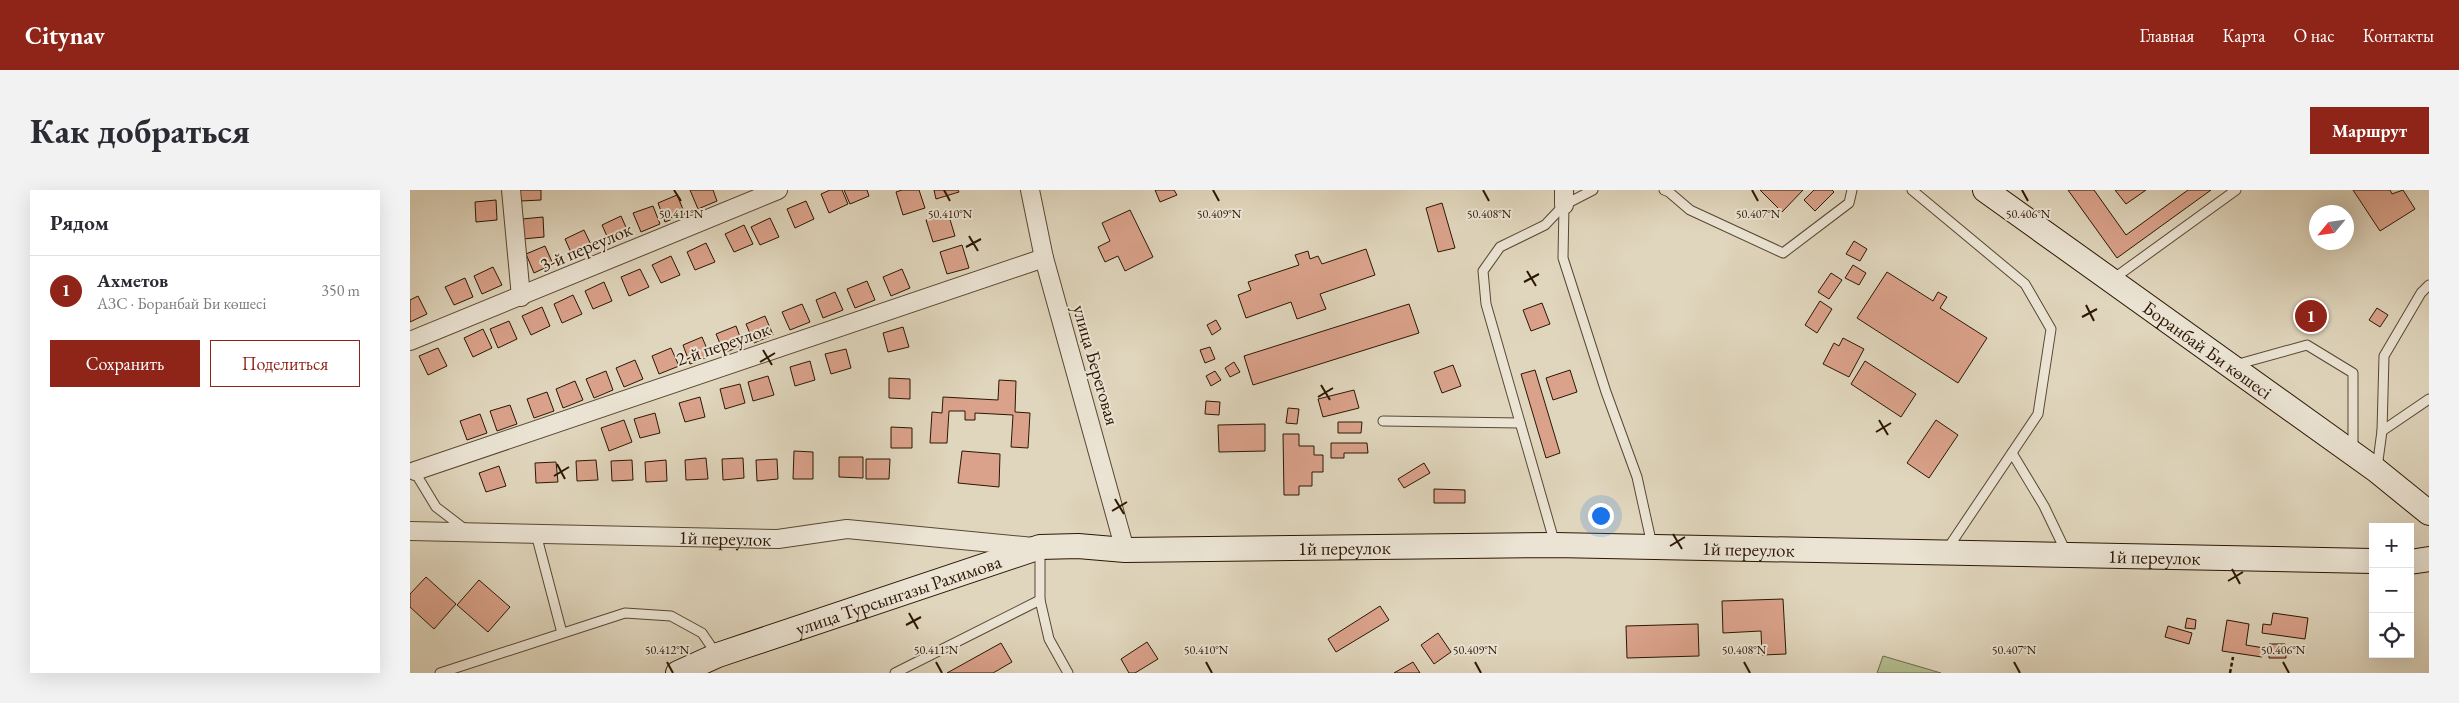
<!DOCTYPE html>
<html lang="ru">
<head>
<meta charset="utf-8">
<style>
	body { margin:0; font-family:"EB Garamond",serif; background:#f2f2f3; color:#2b2b33 }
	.controls { position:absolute; right:15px; bottom:15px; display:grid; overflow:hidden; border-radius:0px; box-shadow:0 5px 20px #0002 }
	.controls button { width:45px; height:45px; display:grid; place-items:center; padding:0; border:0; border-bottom:1px solid #e1e1e2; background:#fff; color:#2b2b33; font:25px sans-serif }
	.compass { position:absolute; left:1899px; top:15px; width:45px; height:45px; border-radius:50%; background:#fff; box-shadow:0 5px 20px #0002; rotate:241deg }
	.you { position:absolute; left:1190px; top:325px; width:18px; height:18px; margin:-12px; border:4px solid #fff; border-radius:50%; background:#1a73e8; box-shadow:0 0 0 8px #1a73e833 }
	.badge { display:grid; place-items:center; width:32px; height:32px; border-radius:50%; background:#8f2418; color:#fff; font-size:16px; font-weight:700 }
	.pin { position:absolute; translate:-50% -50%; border:2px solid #fff; box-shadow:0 1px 5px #0006 }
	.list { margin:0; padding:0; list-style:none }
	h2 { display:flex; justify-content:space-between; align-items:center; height:65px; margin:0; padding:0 20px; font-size:21px }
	h2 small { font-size:16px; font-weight:400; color:#7c7c81 }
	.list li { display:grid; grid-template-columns:32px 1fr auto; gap:15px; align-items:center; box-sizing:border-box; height:70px; padding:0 20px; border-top:1px solid #e1e1e2 }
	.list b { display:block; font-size:19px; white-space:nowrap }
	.list p { margin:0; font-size:16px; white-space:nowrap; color:#7c7c81 }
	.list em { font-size:16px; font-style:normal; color:#7c7c81 }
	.actions { display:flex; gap:10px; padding:15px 20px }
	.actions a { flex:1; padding:11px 0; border:1px solid #8f2418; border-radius:0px; text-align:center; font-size:18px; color:#8f2418 }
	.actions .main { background:#8f2418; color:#fff }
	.icon { flex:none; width:28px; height:28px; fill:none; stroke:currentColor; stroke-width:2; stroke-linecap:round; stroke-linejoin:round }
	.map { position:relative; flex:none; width:2019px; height:483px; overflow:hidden; border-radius:0px }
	header { display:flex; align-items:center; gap:30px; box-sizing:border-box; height:70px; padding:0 25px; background:#8f2418; color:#fff }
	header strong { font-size:24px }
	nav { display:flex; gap:28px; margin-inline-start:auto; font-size:18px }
	.intro { display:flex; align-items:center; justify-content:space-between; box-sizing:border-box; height:120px; padding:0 30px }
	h1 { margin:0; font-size:35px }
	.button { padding:12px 22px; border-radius:0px; background:#8f2418; color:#fff; font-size:18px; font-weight:700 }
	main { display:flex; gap:30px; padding:0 30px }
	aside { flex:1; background:#fff; border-radius:0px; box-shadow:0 5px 20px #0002 }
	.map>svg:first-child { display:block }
</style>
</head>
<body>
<header>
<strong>Citynav</strong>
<nav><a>Главная</a><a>Карта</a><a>О нас</a><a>Контакты</a></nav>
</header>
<div class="intro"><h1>Как добраться</h1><a class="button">Маршрут</a></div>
<main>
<aside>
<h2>Рядом<small></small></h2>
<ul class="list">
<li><span class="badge">1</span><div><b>Ахметов</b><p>АЗС · Боранбай Би көшесі</p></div><em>350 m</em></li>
</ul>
<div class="actions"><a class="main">Сохранить</a><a>Поделиться</a></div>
</aside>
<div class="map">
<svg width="2019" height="483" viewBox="0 0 2019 483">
	<rect width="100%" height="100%" fill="#e0d6bd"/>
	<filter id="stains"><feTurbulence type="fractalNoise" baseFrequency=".004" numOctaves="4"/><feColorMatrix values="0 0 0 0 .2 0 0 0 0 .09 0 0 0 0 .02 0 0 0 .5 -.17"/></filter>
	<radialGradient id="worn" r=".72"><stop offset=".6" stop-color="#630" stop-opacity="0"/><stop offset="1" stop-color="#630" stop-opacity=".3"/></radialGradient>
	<polygon fill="#b3bd90" stroke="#706a4a" points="1473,466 1531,483 1467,483"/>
	<g fill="#daa28b" stroke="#2c1703">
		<polygon points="110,0 131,0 131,10 111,11"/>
		<polygon points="280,0 303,0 307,11 288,19"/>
		<polygon points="420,0 432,0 438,14 419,23 411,4"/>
		<polygon points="434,0 457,0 459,6 440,14"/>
		<polygon points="492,0 509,0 515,18 493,25 486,2"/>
		<polygon points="524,0 548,0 549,2 526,9"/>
		<polygon points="745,0 764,0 767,5 750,12"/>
		<polygon points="1350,0 1393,0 1372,22"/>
		<polygon points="1404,0 1422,0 1424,2 1405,21 1394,10"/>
		<polygon points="1658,0 1684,0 1716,45 1778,0 1801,0 1707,68"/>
		<polygon points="1705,0 1736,0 1716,14"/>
		<polygon points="1943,0 1980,0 1982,4 1993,0 2005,19 1970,41"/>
		<polygon points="267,5 275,24 255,32 248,13"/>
		<polygon points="86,10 87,30 66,32 65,12"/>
		<polygon points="396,11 404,29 385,38 377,19"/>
		<polygon points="1032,13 1045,58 1028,62 1016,18"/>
		<polygon points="243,16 250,34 231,42 223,23"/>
		<polygon points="720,20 743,67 715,81 708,66 695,72 688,57 700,51 692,33"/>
		<polygon points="538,23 545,46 523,52 516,30"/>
		<polygon points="211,26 219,44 200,53 192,35"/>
		<polygon points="133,27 134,47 113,49 112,29"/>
		<polygon points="360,28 369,47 350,55 341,37"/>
		<polygon points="334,35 343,54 324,62 315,44"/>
		<polygon points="174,40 183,59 163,67 155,49"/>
		<polygon points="1444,51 1457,59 1450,71 1436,64"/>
		<polygon points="296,53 305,72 285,80 277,62"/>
		<polygon points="552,55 559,78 537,84 530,62"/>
		<polygon points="135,56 143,74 124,83 116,64"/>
		<polygon points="956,59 965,85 910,104 916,119 887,129 881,112 836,128 828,105 841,100 838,92 889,75 885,65 898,61 900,69 908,66 912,74"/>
		<polygon points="261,66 270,85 251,93 242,75"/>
		<polygon points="1443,75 1456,83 1449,95 1435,88"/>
		<polygon points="83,77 92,95 72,104 64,86"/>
		<polygon points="230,79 239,97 219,106 211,87"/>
		<polygon points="492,79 500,98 481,106 473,87"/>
		<polygon points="1477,82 1523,111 1528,102 1537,107 1530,118 1577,148 1548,193 1447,128"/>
		<polygon points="1421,83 1432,90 1419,109 1408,102"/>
		<polygon points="55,88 63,107 44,115 35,97"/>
		<polygon points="457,91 465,110 445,118 437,99"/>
		<polygon points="194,92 202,111 183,119 175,101"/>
		<polygon points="425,102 433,120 413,128 406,110"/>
		<polygon points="163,105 172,124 152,133 144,114"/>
		<polygon points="8,106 17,124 0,132 0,110"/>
		<polygon points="1410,111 1422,119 1407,143 1395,135"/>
		<polygon points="1132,113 1140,134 1121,141 1113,120"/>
		<polygon points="392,114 400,132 380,140 372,122"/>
		<polygon points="999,114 1009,143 843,195 834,166"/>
		<polygon points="132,117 140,136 121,145 112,126"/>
		<polygon points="1967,118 1978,125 1970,137 1959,130"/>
		<polygon points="355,126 363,145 344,153 336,134"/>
		<polygon points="806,130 811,139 802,145 797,135"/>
		<polygon points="99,131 107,149 88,158 80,139"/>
		<polygon points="326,136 333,155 314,163 306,144"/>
		<polygon points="493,137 499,157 478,162 473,143"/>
		<polygon points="73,139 82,158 63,167 54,148"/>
		<polygon points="292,147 300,166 280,174 273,155"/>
		<polygon points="1433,148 1454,159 1439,187 1413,174 1424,153 1429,156"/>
		<polygon points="800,157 805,169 795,173 790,160"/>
		<polygon points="28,158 37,176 18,185 9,166"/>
		<polygon points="261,158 269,176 249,184 242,166"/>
		<polygon points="436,159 441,178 421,184 415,164"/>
		<polygon points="225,170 233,189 214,197 206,178"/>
		<polygon points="400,171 405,190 385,196 380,177"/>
		<polygon points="1455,171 1506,204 1491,227 1441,194"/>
		<polygon points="824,172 830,182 820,187 815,178"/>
		<polygon points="1043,175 1051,196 1032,203 1024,182"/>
		<polygon points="1125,180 1150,263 1136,268 1111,184"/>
		<polygon points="1160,180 1167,202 1143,210 1136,188"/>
		<polygon points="196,181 203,200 184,208 176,189"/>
		<polygon points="805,181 811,190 801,196 796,186"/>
		<polygon points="358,186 364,205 343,211 338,192"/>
		<polygon points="479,188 500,189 500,209 479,208"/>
		<polygon points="589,190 606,191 605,222 620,223 618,258 601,257 603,225 565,223 565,230 555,230 555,221 539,221 537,253 520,253 522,222 532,223 533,207 588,210"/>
		<polygon points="165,191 173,210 153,218 146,199"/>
		<polygon points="330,194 335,213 315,219 310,199"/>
		<polygon points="944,200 949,218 913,227 908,209"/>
		<polygon points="137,202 144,221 124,228 117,209"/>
		<polygon points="290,207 295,227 275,232 269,213"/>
		<polygon points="796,211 810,212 809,225 795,224"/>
		<polygon points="100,215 107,234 87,241 80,221"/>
		<polygon points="878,218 889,219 887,234 876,233"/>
		<polygon points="245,223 250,243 230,248 224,229"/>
		<polygon points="70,224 77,243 57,250 50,231"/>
		<polygon points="214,230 222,252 199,261 191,238"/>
		<polygon points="1526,230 1548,245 1519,288 1497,273"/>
		<polygon points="928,232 952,232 951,243 928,243"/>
		<polygon points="855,234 855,261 809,262 808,235"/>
		<polygon points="481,237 502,238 502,258 481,258"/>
		<polygon points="873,244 889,244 889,256 904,256 904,265 913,265 913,282 902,282 902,296 889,296 889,305 874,305"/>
		<polygon points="921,253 957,253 958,263 934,263 934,268 921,268"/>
		<polygon points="384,261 403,262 403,289 383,289"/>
		<polygon points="552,261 590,264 589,297 548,293"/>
		<polygon points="429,267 453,267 453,288 429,287"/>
		<polygon points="296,268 298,289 276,290 275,270"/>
		<polygon points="333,268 334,288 313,290 312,269"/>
		<polygon points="367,269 368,289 347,291 346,270"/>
		<polygon points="456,269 480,269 479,289 456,289"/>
		<polygon points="186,270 188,290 167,291 166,271"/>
		<polygon points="222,270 223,290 202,291 201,271"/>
		<polygon points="256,270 257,291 236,292 235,272"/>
		<polygon points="146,272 148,292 126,293 125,273"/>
		<polygon points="1014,273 1020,283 994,298 988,289"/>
		<polygon points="89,276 96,296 76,302 69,283"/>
		<polygon points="1024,299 1055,300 1055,313 1024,313"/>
		<polygon points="16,387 46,414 24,439 0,417 0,404"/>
		<polygon points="69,390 100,417 78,442 47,415"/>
		<polygon points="1373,409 1376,464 1352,465 1351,441 1313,443 1312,411"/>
		<polygon points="970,416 979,430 926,462 918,449"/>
		<polygon points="1863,423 1898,428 1895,449 1852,443 1853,434 1861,435"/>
		<polygon points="1777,428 1786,430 1785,439 1775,438"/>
		<polygon points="1817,430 1839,434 1836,455 1854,458 1852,467 1812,461"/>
		<polygon points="1288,434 1289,466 1217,468 1216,436"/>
		<polygon points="1758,436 1782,443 1779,454 1755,447"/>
		<polygon points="1028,443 1041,462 1024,474 1011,455"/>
		<polygon points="737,452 748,469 725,483 719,483 711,469"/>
		<polygon points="591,453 602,472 583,483 537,483"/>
		<polygon points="1859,454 1875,454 1876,468 1859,468"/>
		<polygon points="1003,472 1010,483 984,483"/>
	</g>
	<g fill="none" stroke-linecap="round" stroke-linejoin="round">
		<g stroke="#594732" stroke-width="11">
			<g id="lane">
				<polyline points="1254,0 1259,2 1280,20 1373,63 1439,13 1442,0"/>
				<polyline points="1502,0 1615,94 1641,139 1628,224 1536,361"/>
				<polyline points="1154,15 1153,68 1196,202 1227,287 1242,355"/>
				<polyline points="1703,89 1826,0"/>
				<polyline points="1825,175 1897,155 1943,183 1943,259"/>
				<polyline points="973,231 1110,233"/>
				<polyline points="1972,241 2019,209"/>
				<polyline points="1602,263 1634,316 1657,364"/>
				<polyline points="1967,278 1972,241 1974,166 2011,103 2019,95"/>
				<polyline points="3,279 26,317 56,340"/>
				<polyline points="126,344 152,443"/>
				<polyline points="1145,354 1076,114 1073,81 1090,57 1135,35 1154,15 1183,0"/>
				<polyline points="630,359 630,410 639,449 658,483"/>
				<polyline points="30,483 215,423 261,426 292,443 307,465"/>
				<polyline points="485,483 630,410"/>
			</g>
		</g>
		<g stroke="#594732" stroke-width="20">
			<g id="street">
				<polyline points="101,0 111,107"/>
				<polyline points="620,0 634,68 715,360"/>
				<polyline points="1154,15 1154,0"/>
				<polyline points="0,151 368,0"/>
				<polyline points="5,281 634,68"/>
				<path id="s1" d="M0,341L368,349L437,339L624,357"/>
			</g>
		</g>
		<g stroke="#2c1703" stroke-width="26">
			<g id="secondary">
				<path id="s2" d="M1575,0L1966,280L2019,323"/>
				<polyline points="2000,372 2019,369"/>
				<path id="s3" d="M268,483L308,465L630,357L668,356L715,360L1145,355L1963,371"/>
			</g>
		</g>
		<polyline stroke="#2c1703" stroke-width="2.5" stroke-dasharray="4 2.5" stroke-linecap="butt" points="1820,483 1823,467"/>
		<use href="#lane" stroke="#ebe4d4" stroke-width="9"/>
		<use href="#street" stroke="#ebe4d4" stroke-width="18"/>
		<use href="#secondary" stroke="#ebe4d4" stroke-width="24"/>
	</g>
	<path fill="none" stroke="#2c1703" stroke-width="2" d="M264,0L271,11M534,0L540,11M803,0L809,11M1073,0L1079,11M1342,0L1348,11M1612,0L1618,11M559,46L568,61M556,57L571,49M1117,81L1126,96M1114,92L1129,84M1676,115L1684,131M1672,127L1687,119M353,160L362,175M350,172L365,163M911,195L920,210M908,207L923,198M1469,230L1478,245M1466,242L1481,233M147,274L155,289M144,286L159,277M705,309L714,324M702,321L717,312M1263,344L1272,359M1260,356L1275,347M1822,379L1830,394M1818,391L1833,382M499,423L508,439M496,435L511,427M257,472L263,483M526,472L532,483M796,472L802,483M1065,472L1071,483M1334,472L1340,483M1604,472L1610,483M1873,472L1879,483"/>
	<g text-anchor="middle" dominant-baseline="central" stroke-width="4" stroke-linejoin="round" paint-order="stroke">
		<g font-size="19" fill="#2c1703" stroke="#ebe4d4">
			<text transform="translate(176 57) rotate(-23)">3-й переулок</text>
			<text transform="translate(313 154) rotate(-19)">2-й переулок</text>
			<text stroke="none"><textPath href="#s2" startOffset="274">Боранбай Би көшесі</textPath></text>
			<text transform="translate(686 175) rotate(74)">улица Береговая</text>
			<text stroke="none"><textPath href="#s1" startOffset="315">1й переулок</textPath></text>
			<text stroke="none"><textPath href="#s3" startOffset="688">1й переулок</textPath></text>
			<text stroke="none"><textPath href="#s3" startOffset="1092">1й переулок</textPath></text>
			<text stroke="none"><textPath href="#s3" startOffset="1498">1й переулок</textPath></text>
			<text stroke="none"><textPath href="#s3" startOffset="234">улица Турсынгазы Рахимова</textPath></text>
		</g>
	</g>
	<g font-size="12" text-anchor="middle" fill="#2c1703" stroke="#ebe4d4" stroke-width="4" stroke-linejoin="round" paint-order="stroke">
		<text x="271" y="28">50.411°N</text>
		<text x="540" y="28">50.410°N</text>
		<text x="809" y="28">50.409°N</text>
		<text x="1079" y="28">50.408°N</text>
		<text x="1348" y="28">50.407°N</text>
		<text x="1618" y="28">50.406°N</text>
		<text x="257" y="464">50.412°N</text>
		<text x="526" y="464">50.411°N</text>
		<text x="796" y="464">50.410°N</text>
		<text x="1065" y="464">50.409°N</text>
		<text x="1334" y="464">50.408°N</text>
		<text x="1604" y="464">50.407°N</text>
		<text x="1873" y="464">50.406°N</text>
	</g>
	<rect width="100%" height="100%" filter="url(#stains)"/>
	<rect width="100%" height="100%" fill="url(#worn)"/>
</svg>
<div class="controls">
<button>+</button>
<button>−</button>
<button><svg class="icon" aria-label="locate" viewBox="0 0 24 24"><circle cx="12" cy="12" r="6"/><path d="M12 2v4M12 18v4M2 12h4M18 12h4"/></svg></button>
</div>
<svg class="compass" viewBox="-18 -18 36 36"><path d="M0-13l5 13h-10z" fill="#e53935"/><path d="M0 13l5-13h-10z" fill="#7c7c81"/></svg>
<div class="you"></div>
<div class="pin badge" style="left:1901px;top:126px">1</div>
</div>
</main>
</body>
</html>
